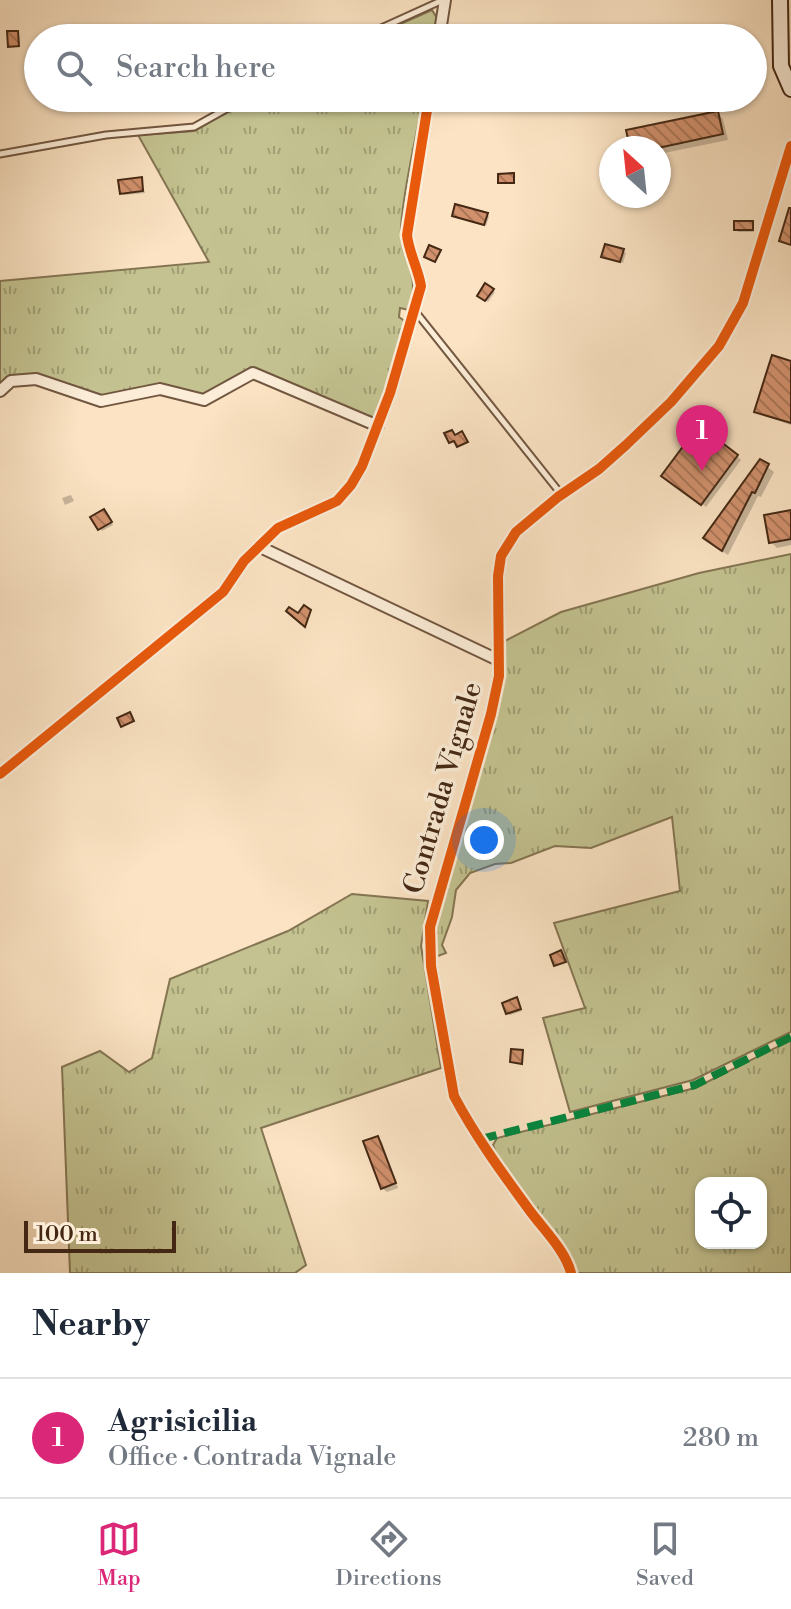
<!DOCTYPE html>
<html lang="en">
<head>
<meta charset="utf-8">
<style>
	body { margin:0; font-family:"Libre Bodoni",serif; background:#f6f6f7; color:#1f2937 }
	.controls { position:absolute; right:24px; bottom:24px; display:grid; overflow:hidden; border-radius:16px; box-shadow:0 2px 6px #0004 }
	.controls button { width:72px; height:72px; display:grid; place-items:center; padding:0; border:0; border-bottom:2px solid #e0e1e3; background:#fff; color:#1f2937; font:40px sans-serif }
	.compass { position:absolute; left:599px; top:136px; width:72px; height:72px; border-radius:50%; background:#fff; box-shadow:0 2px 6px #0004; rotate:333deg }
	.scale { position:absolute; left:24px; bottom:20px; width:152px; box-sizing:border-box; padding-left:8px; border:4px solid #442814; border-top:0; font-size:22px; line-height:28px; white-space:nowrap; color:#442814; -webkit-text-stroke:6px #fcedd8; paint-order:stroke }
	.you { position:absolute; left:484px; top:840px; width:28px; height:28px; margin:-20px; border:6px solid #fff; border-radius:50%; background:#1a73e8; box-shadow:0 0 0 12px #1a73e833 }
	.badge { display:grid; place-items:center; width:52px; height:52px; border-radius:50%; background:#db2777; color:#fff; font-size:26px; font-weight:700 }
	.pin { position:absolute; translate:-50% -66px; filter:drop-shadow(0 2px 4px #0008) }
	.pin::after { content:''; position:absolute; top:42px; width:28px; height:24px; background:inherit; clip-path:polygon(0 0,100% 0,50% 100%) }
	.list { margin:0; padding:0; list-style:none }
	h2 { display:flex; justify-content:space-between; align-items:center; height:104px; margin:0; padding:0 32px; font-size:34px }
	h2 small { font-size:26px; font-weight:400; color:#747a83 }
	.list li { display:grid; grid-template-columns:52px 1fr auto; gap:24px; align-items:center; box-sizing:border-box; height:120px; padding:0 32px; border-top:2px solid #e0e1e3 }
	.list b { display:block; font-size:30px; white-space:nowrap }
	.list p { margin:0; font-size:26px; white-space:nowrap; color:#747a83 }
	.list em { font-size:26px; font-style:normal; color:#747a83 }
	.icon { flex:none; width:44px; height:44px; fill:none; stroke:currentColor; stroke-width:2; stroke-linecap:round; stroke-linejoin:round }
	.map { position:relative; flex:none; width:791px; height:1273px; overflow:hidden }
	.search { position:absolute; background:#fff; box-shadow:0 2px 6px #0004; left:24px; right:24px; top:24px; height:88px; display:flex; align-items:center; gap:20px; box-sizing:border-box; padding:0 28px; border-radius:44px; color:#747a83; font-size:30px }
	.sheet { height:224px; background:#fff }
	nav { display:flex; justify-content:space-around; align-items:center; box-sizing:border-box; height:112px; border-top:2px solid #e0e1e3; background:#fff; font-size:22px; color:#747a83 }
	nav a { display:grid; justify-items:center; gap:4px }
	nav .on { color:#db2777 }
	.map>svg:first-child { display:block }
</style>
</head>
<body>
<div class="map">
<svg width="791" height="1273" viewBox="0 0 791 1273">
	<defs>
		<pattern id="grass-tufts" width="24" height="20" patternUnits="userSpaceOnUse" patternTransform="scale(2)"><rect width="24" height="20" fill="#c3c290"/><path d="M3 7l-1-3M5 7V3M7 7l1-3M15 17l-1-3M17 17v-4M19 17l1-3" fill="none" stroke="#a09e74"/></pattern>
		<pattern id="building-back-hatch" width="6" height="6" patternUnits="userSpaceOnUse" patternTransform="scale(2)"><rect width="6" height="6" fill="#d1916d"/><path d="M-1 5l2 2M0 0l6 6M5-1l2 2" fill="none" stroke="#ab7658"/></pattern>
	</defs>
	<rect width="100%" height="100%" fill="#fbe3c3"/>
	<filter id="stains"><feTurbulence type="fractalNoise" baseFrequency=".0025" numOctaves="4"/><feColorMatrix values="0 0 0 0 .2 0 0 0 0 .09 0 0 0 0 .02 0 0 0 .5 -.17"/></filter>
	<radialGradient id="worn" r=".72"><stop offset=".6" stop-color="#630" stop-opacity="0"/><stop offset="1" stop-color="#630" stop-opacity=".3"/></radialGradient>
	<g fill="url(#grass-tufts)" stroke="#847552" stroke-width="2" fill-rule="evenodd">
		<polygon points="432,10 437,18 433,38 369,38"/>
		<path d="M253,98H423C416,140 404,184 401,227C399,264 422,268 409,310L400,308L399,317L406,322L407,327L374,418L253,369L203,395L158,384L99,399L36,374L0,386V281L209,262L138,135L194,131Z"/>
		<polygon points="791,554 791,1032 693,1080 570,1112 543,1018 585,1008 554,923 680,891 672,817 591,848 555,846 511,863 495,864 470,873 456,890 452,917 442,945 446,953 435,957 435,932 439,905 498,711 504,676 501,643 561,612 699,573"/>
		<polygon points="352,894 428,901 421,946 441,1068 261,1128 306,1265 295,1273 70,1273 62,1067 100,1051 129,1072 152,1058 170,979 288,931"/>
		<path d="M791,1040V1273H576L571,1256L496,1154L493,1145L497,1138L695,1088ZM701,1183H761V1243H701Z"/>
	</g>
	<g fill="#0003">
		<polygon points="717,113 723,119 728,140 659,154 659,148 632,148"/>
		<polygon points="141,179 145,193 124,195 122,193"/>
		<polygon points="454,215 487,215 489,217 486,226"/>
		<polygon points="752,223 754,232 738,232 736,229"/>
		<polygon points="623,251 626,253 623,263 603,256"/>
		<polygon points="492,290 495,292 488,302 482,298"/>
		<polygon points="791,363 791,425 761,415 757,411"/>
		<polygon points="737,456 741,460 706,507 668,479"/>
		<polygon points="761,462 774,472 761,497 758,496 728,555 711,544"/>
		<polygon points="71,495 74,501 65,505 62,498"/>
		<polygon points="791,512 791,545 777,548 771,542"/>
		<polygon points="106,513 113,525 102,531 93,517"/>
		<polygon points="517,1000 522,1011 510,1015 507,1013"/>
		<polygon points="378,1138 382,1142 398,1188 387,1192 382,1188"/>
	</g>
	<g fill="url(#building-back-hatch)" stroke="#442814" stroke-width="2">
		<polygon points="7,31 18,31 19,46 8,47"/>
		<polygon points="718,111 723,134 658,148 630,148 626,130"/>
		<polygon points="514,173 514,183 498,183 498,174"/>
		<polygon points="142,177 143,191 120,194 118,180"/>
		<polygon points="455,204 488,213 484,225 452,216"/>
		<polygon points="789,208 791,208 791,245 779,241"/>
		<rect x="734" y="221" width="19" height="9"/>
		<polygon points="605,244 624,249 620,262 601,257"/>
		<polygon points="429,245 441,250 435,262 424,257"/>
		<polygon points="485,283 494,289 485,301 477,296"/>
		<polygon points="772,355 791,361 791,423 754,412"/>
		<polygon points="699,425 738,455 701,505 661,476"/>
		<polygon points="452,430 455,435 462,431 468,442 457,447 454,441 449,443 444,433"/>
		<polygon points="760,459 769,464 755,493 752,492 722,551 703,538"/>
		<polygon points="104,509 112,522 98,530 90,517"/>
		<polygon points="791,510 791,539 769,543 764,515"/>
		<polygon points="304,605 311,610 305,627 286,611 289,607 298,613"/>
		<polygon points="130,712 134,721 121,727 117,718"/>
		<polygon points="561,950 566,962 554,966 550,955"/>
		<polygon points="517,997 521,1009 506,1014 502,1003"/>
		<polygon points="511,1049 523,1050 522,1064 510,1062"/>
		<polygon points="378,1136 396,1183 381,1189 363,1141"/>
	</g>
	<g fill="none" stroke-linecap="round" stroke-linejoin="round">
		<g stroke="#725740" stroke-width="9">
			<g id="service">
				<polyline points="359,38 443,0"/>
				<polyline points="0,154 106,135 194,127 246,98"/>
				<polyline points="415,311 561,494"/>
			</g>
		</g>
		<g stroke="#725740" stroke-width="14">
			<g id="minor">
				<polyline points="439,38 445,0"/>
				<polyline points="0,391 11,381 36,379 101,401 160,389 204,400 253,373 378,426"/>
				<polyline points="260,547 498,660"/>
				<path d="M0,774L223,592L244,561L278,528L337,501L351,485L362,466L390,393L421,286C418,268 409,253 407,235L429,98"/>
				<path d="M571,1273C565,1250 544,1230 530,1211C503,1174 475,1136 454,1096L431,966L430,927L491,714L499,676L498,576L501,556L516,532L558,497L599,469L626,445L671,402L719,346L743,303L791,146"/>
			</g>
		</g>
		<g stroke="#442814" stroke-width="18">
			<polyline id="secondary" points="780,0 781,66 791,89"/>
		</g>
		<use href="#service" stroke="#fcedd8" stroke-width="5"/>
		<use href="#minor" stroke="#fcedd8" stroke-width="10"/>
		<use href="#secondary" stroke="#fcedd8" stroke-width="14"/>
		<polyline stroke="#00873e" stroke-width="8" stroke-dasharray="16 8" stroke-linecap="butt" points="481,1139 695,1085 791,1037"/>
		<g stroke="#fcedd8" stroke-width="15">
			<g id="cycleway">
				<path d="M0,774L223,592L244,561L278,528L337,501L351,485L362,466L390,393L421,286C418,268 409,253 407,235L429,98"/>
				<path d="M571,1273C565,1250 544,1230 530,1211C503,1174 475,1136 454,1096L431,966L430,927L491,714L499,676L498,576L501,556L516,532L558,497L599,469L626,445L671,402L719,346L743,303L791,146"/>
			</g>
		</g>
		<use href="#cycleway" stroke="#e8590c" stroke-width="10"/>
	</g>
	<g text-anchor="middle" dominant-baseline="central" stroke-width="7" stroke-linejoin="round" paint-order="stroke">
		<g font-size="28" fill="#442814" stroke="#fcedd8">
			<text transform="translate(443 788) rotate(-74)">Contrada Vignale</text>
		</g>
	</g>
	<rect width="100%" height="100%" filter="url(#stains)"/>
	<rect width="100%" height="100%" fill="url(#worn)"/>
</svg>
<div class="controls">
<button><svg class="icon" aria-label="locate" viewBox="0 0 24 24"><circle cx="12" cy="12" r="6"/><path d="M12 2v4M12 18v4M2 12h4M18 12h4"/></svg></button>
</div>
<svg class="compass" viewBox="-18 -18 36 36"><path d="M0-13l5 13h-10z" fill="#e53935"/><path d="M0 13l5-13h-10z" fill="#747a83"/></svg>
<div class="scale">100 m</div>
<div class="you"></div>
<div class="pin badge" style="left:702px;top:471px">1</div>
<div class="search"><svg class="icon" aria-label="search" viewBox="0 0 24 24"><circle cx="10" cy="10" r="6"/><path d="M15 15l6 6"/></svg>Search here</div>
</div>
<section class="sheet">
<h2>Nearby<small></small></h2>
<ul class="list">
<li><span class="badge">1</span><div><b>Agrisicilia</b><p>Office · Contrada Vignale</p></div><em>280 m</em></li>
</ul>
</section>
<nav>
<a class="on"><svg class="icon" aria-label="map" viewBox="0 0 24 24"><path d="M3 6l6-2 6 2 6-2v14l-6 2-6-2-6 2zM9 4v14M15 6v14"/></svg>Map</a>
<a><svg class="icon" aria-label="directions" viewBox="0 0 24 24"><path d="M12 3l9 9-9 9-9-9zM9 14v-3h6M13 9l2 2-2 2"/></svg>Directions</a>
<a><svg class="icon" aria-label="saved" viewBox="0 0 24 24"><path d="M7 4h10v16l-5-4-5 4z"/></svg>Saved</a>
</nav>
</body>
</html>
